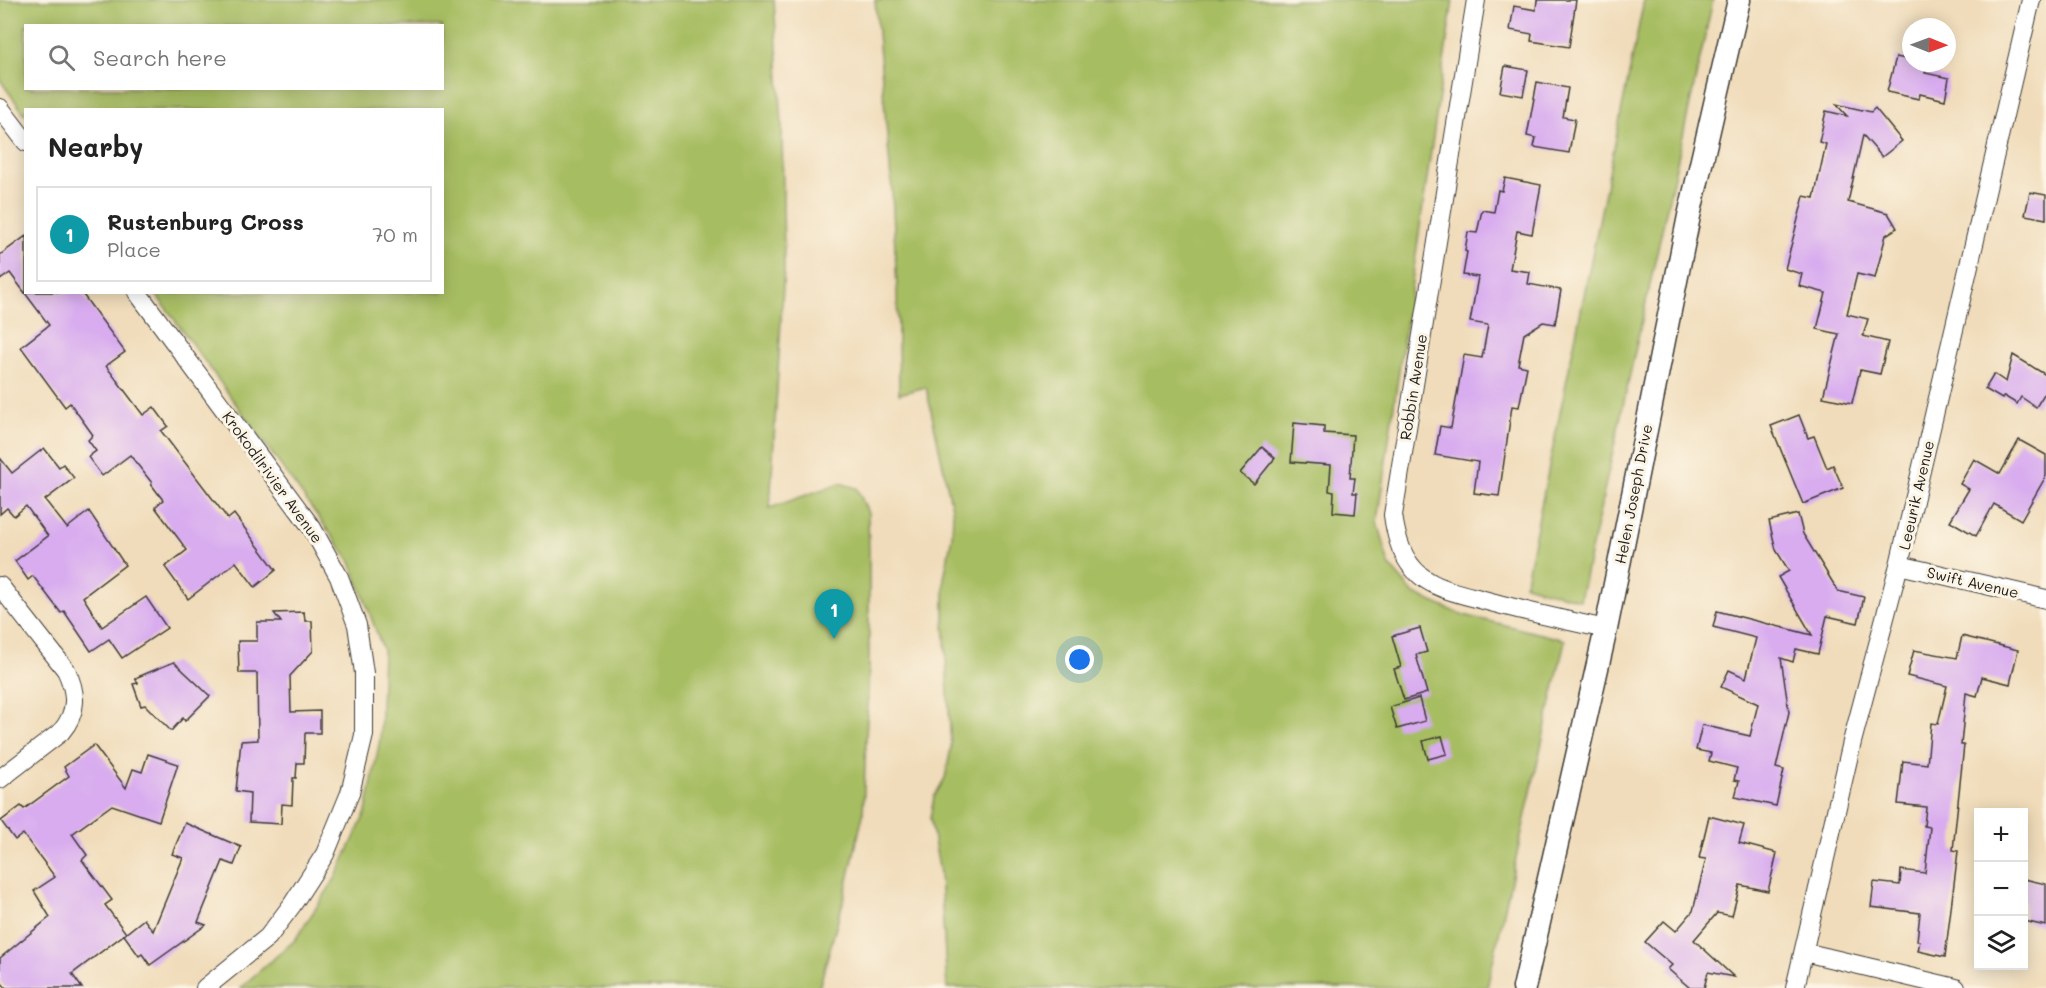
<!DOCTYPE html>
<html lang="en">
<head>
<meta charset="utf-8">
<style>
	body { margin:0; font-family:Mali,sans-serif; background:#f2f2f2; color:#222 }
	.controls { position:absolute; right:18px; bottom:18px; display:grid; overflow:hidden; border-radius:0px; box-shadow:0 3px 15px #0003 }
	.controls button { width:54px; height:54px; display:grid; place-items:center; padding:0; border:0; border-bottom:2px solid #e0e0e0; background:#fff; color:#222; font:30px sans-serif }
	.compass { position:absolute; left:1902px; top:18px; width:54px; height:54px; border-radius:50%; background:#fff; box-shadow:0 3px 15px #0003; rotate:91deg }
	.you { position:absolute; left:1080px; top:660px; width:21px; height:21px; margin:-15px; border:4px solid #fff; border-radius:50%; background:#1a73e8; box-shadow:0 0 0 9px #1a73e833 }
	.badge { display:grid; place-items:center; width:39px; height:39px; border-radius:50%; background:#2563eb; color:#fff; font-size:20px; font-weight:700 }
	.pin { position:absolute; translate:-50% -50px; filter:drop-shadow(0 2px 3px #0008) }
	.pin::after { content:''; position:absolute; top:32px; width:21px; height:18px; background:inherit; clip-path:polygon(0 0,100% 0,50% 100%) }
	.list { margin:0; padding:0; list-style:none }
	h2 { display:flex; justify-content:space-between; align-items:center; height:78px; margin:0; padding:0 24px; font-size:26px }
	h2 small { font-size:20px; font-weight:400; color:#767676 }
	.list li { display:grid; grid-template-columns:39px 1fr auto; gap:18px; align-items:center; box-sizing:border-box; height:96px; margin:0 12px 12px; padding:0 12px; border:2px solid #e0e0e0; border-radius:0px }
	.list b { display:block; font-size:22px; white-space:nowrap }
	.list p { margin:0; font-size:20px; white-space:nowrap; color:#767676 }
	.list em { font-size:20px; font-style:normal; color:#767676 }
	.icon { flex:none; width:33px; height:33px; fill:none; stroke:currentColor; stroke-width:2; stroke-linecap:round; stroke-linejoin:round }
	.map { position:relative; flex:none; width:2046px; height:988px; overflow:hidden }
	.search { position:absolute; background:#fff; box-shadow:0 3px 15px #0003; left:24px; top:24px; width:420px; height:66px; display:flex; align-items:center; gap:15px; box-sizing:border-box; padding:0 21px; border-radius:0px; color:#767676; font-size:22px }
	.panel { position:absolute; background:#fff; box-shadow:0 3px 15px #0003; left:24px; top:108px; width:420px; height:186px; border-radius:0px }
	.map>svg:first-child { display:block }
</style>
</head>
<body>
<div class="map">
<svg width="2046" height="988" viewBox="0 0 2046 988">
	<rect width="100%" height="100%" fill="#fcf5e5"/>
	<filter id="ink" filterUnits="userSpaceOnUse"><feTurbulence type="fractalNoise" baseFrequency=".0167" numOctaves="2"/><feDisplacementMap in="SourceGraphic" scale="12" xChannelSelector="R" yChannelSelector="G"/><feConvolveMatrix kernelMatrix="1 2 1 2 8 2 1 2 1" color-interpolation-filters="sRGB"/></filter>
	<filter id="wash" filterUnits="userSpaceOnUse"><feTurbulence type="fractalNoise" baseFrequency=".008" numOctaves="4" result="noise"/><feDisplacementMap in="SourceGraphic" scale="24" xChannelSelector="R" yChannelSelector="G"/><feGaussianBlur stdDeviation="1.35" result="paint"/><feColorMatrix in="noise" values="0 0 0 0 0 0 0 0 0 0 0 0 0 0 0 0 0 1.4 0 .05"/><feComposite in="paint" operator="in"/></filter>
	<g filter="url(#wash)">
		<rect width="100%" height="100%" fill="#f0dcba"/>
		<g fill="#a7bd62" stroke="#626c3f" stroke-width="1.5" fill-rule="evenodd">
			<path d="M0,0H774L782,124L784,269L770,508L840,483L857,488L868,513L869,555V667L863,815L843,902L819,988H240L295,940L335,879L366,812L380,739L383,650L351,562L155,293L442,292V110H26L25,115L0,80ZM26,26H442V88H26Z"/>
			<polygon points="875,0 1453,0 1377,522 1389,565 1414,594 1460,614 1565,640 1487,988 947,988 940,873 930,818 934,797 945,778 951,748 944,621 944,578 952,536 953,513 926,387 899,394 897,288 892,191"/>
			<polygon points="1644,0 1713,0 1580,600 1525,585"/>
		</g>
		<g id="blocks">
			<g fill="#d8acef">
				<polygon points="1537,0 1576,0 1569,47 1531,41 1532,34 1510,30 1514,6 1536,10"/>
				<polygon points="1896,57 1911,60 1911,63 1927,64 1925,73 1949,78 1945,100 1920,94 1919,99 1887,92"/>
				<polygon points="1505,66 1528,70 1523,96 1500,92"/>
				<polygon points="1537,82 1568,88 1563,117 1575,119 1569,153 1534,147 1536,138 1527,136"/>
				<polygon points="1836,104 1871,112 1875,108 1902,141 1882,157 1863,135 1848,202 1888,213 1897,228 1886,235 1875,278 1857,274 1847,314 1868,319 1863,336 1888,342 1880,374 1860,370 1852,403 1823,397 1839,334 1817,329 1826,293 1799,286 1802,274 1785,269 1804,196 1814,198 1826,144 1819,142 1826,111 1847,116"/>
				<polygon points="1505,178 1541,185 1532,234 1517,231 1510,269 1530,272 1528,284 1561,290 1555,324 1543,322 1524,334 1518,365 1527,367 1519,407 1512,406 1499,496 1474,493 1478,462 1435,455 1440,426 1451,428 1464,355 1482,358 1488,325 1470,322 1478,277 1463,275 1467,252 1465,251 1468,232 1477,233 1482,210 1494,212 1498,190 1502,191"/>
				<polygon points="2030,192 2046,195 2046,219 2025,215"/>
				<polygon points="26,236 26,292 81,292 125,352 106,366 143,415 154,407 168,426 161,431 228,519 234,514 276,570 255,587 236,562 188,599 165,567 187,550 155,507 163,500 151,484 152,483 130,455 102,476 88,457 96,451 88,440 93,435 70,403 65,407 21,347 49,325 10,273 0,280 0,255"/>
				<polygon points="2013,355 2046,375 2046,391 2036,407 2021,397 2017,404 2004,396 2002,399 1985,389 1994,374 2006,382"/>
				<polygon points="1799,415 1808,438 1814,436 1827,468 1833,465 1843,488 1803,504 1771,426"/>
				<polygon points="1294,423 1324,426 1324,433 1353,435 1350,478 1355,478 1353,493 1357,493 1355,514 1333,512 1334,492 1329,491 1331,465 1291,462"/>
				<polygon points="2019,440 2046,455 2046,476 2021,520 1994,504 1976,536 1950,521 1969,489 1960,484 1974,459 2000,474"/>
				<polygon points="1262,447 1275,458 1254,484 1240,473"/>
				<polygon points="44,448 59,467 63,464 74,478 45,500 67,528 89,511 125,565 83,597 102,627 146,597 167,628 122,658 109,639 91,651 64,611 61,613 33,576 28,580 15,561 48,536 26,506 14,516 7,508 0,514 0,458 12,473"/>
				<polygon points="1798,514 1803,534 1838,591 1864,597 1858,623 1827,616 1818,654 1796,649 1793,662 1781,658 1789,712 1776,768 1784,770 1776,806 1735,797 1739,781 1734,780 1737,768 1709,761 1711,753 1696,750 1702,725 1750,736 1758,704 1721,687 1729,670 1746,678 1756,638 1713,627 1717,611 1812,635 1778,577 1789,571 1776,550 1769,521"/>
				<polygon points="304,612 305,621 312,621 313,651 290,676 291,712 320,711 320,733 305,733 304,763 297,763 296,778 293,778 292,805 282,804 281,824 249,822 250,793 236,791 241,741 258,740 257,673 239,673 238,641 257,641 257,622 281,622 274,613"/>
				<polygon points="1420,628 1427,652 1416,655 1427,693 1404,700 1394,669 1401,667 1392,636"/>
				<polygon points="1962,636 2018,650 2010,684 1982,677 1977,696 1966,693 1961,745 1964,745 1953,850 1958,851 1945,957 1918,951 1920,941 1917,941 1920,913 1871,907 1874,882 1900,885 1901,870 1925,873 1930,827 1924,826 1926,807 1898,804 1903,761 1927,764 1931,723 1938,724 1947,686 1907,676 1914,650 1957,658"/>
				<polygon points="174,662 210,696 185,721 183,718 171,731 145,705 141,706 133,684 138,683 135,678"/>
				<polygon points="1419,698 1425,721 1397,729 1390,707"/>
				<polygon points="1442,736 1447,754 1428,759 1423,741"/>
				<polygon points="94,745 126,788 133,769 142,772 148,754 178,764 159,821 112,805 72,834 87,855 82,860 112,900 105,905 126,933 72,974 82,988 6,988 0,981 0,958 50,917 34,891 55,877 23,834 15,840 1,821 21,806 24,809 69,776 64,767"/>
				<polygon points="1709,816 1744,825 1739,843 1777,853 1768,891 1740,885 1732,916 1717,913 1694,940 1734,977 1708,972 1704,988 1690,988 1668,969 1672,965 1645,942 1664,921 1676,931 1693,911 1706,859 1699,858"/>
				<polygon points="185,823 241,847 234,865 223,861 198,922 206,925 150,965 142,954 139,956 124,935 144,919 153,931 183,858 172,854"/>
				<polygon points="2024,879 2046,884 2046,926 2024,921"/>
			</g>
		</g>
	</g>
	<g filter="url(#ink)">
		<use href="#blocks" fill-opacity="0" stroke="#3c3934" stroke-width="1.5"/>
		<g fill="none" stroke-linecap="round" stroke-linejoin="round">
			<g stroke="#3c3934" stroke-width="20">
				<g id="minor">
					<path d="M1476,0L1393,515C1396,537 1402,561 1421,576C1437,589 1461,594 1480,599C1522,611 1564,620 1606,629"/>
					<polyline points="0,108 26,142"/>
					<polyline points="137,292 312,528 339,577 357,625 364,673 364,735 350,793 325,854 292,905 268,937 205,988"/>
					<polyline points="1899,565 2046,599"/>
					<path d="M0,586L66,670C77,693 78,712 61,732L0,779"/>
					<polyline points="1804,952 1956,988"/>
					<polyline points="1795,988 1852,742 1899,565 2031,0"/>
				</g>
			</g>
			<g stroke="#3c3934" stroke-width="25">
				<polyline id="tertiary" points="1524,988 1606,629 1689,216 1739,0"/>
			</g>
			<use href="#minor" stroke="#fff" stroke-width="18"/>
			<use href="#tertiary" stroke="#fff" stroke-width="22"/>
		</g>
	</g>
	<g text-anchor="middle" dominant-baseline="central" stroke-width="6" stroke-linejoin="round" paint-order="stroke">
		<g font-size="15" fill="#1c1c1c" stroke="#fcf5e5">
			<text transform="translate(1413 387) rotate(-81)">Robbin Avenue</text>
			<text transform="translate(273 477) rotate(54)">Krokodilrivier Avenue</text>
			<text transform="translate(1633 494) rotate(-79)">Helen Joseph Drive</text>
			<text transform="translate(1916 495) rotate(-77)">Leeurik Avenue</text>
			<text transform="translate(1973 582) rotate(13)">Swift Avenue</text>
		</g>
	</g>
</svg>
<div class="controls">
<button>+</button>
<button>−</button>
<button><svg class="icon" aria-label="layers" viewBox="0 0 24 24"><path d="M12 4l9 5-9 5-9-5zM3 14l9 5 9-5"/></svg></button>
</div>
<svg class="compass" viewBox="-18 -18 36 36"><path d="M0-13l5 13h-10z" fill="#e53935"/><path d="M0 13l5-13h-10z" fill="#767676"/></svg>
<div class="you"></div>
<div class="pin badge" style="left:834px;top:639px;background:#0f9aa8">1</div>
<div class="search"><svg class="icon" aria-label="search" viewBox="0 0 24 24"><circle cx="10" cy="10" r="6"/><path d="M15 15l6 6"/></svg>Search here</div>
<section class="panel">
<h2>Nearby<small></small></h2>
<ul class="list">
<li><span class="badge" style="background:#0f9aa8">1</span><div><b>Rustenburg Cross</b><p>Place</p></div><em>70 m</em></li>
</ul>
</section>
</div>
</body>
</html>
